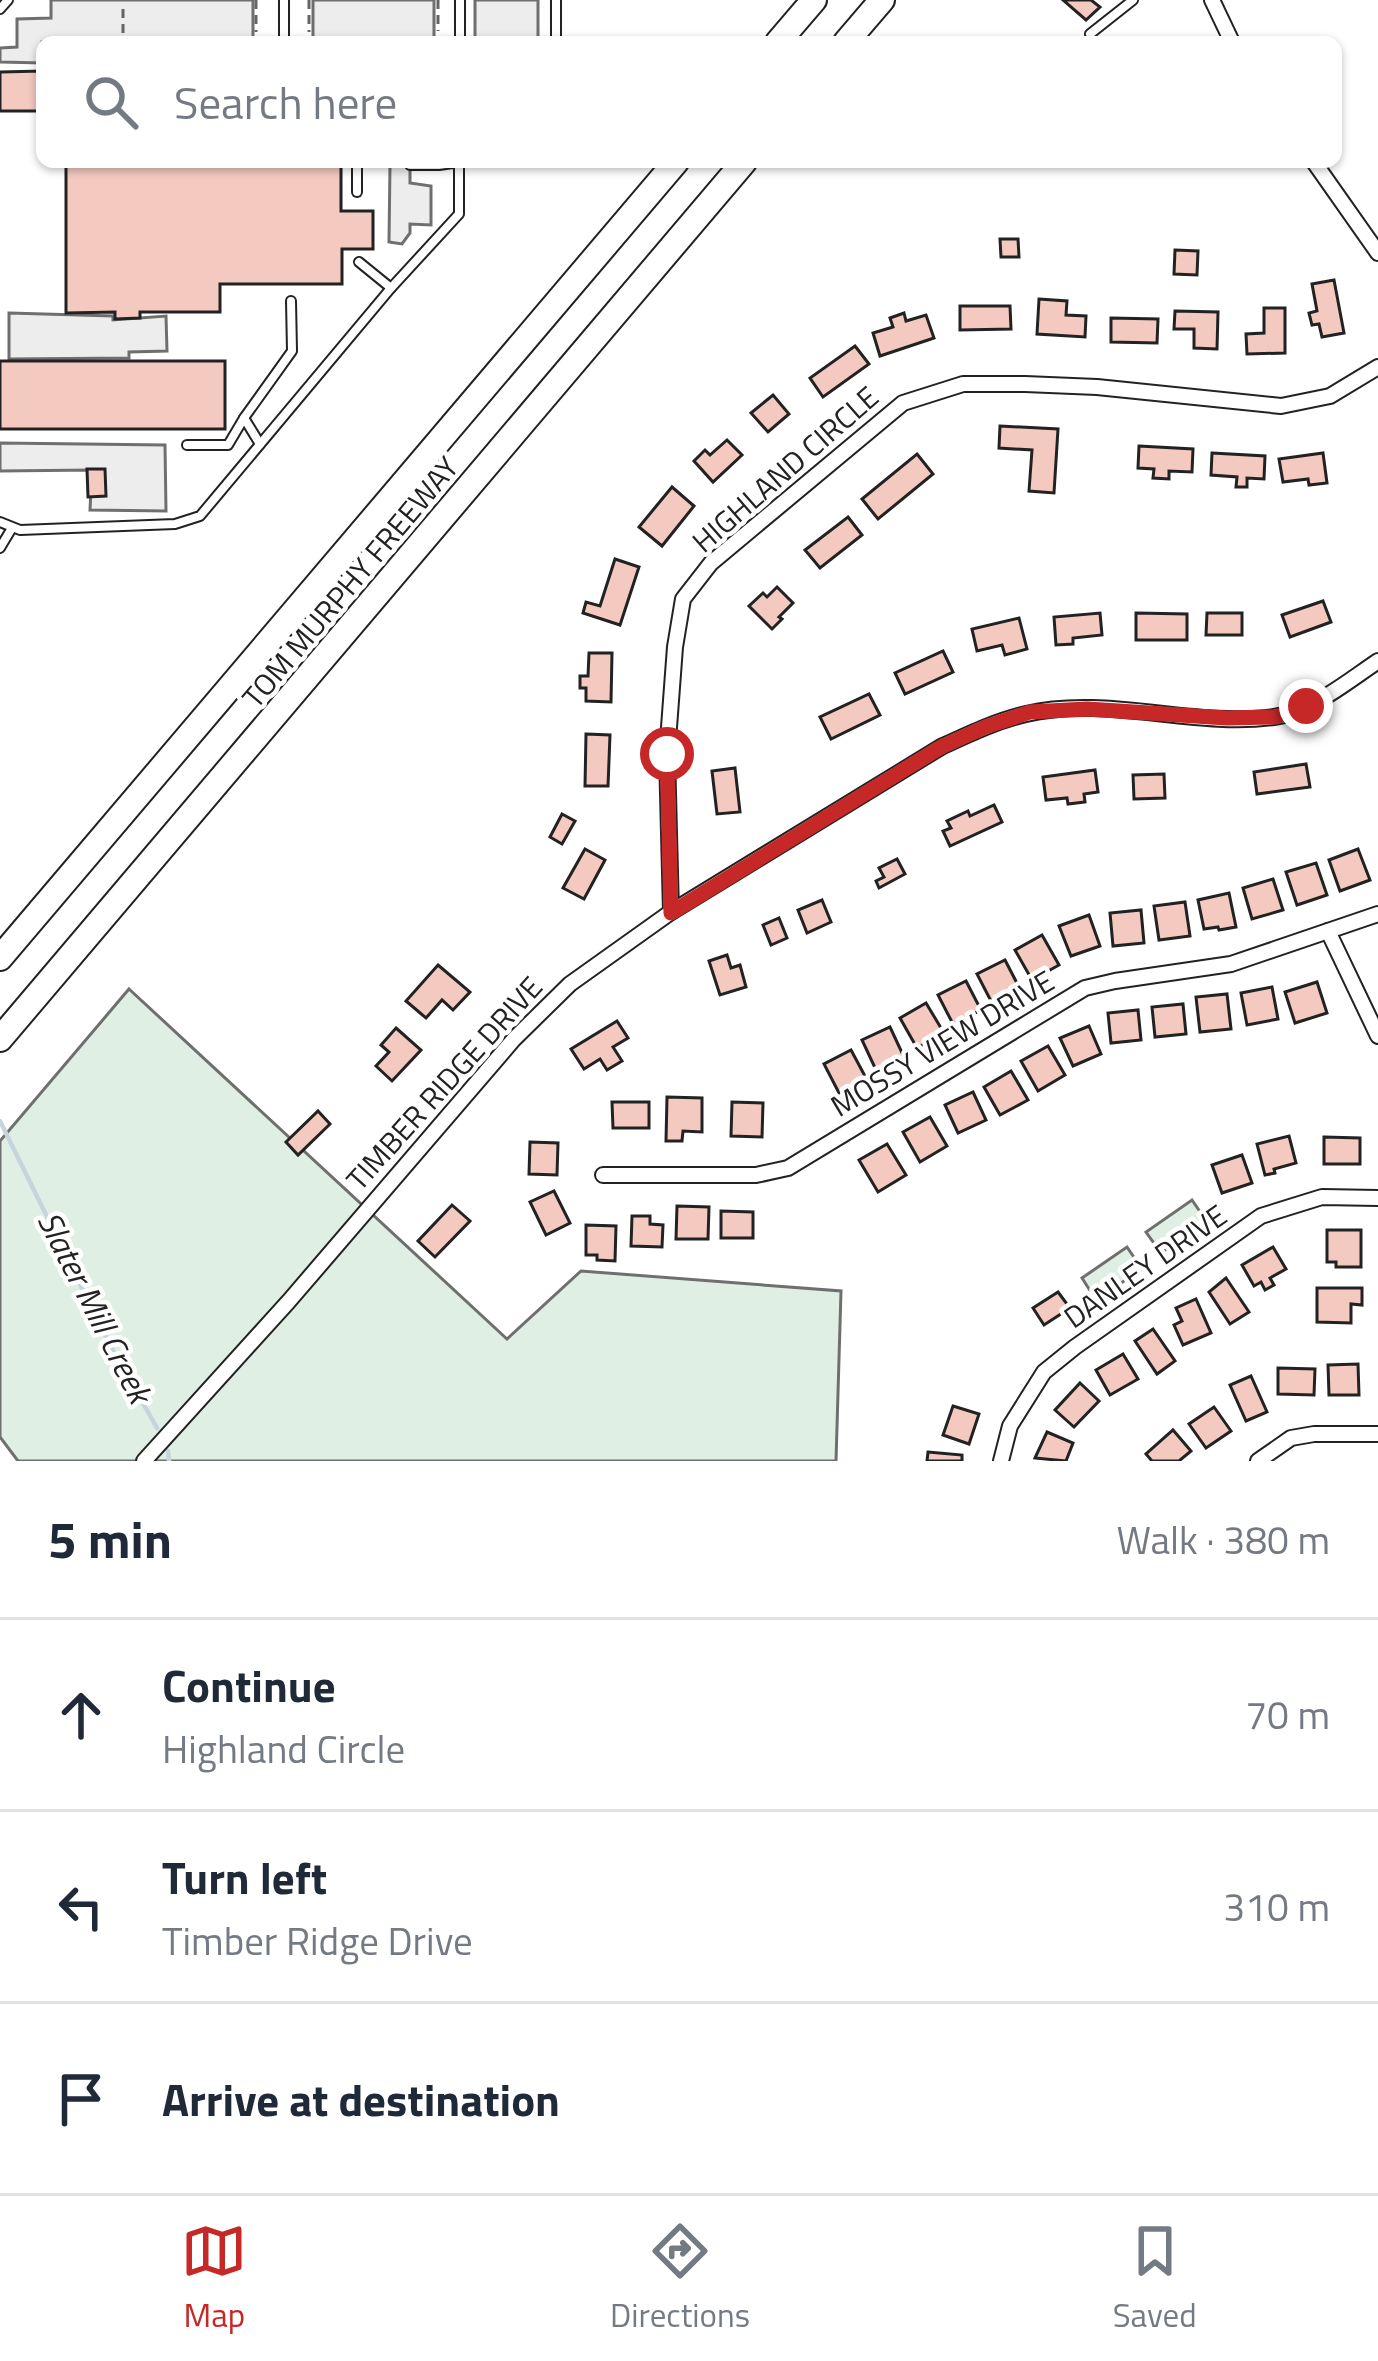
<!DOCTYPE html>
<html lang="en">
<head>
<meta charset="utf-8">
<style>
	body { margin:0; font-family:"Titillium Web",sans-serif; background:#f6f6f7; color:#1f2937 }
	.stop { position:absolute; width:36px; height:36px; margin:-27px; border:9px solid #c62828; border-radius:50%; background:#fff }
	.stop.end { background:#c62828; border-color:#fff; box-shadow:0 3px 12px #0008 }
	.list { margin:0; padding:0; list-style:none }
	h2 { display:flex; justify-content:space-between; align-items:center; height:156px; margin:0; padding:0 48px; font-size:51px }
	h2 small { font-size:39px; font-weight:400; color:#747a83 }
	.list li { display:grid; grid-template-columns:78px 1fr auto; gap:36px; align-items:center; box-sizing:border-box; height:192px; padding:0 48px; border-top:3px solid #e0e1e3 }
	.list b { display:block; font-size:45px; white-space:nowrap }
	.list p { margin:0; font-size:39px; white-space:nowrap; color:#747a83 }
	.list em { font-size:39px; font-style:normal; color:#747a83 }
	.icon { flex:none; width:66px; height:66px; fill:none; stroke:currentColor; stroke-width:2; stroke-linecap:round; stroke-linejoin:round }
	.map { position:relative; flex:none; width:1378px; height:1461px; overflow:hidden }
	.search { position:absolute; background:#fff; box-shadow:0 3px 9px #0004; left:36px; right:36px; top:36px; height:132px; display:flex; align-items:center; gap:30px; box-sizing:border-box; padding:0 42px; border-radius:18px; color:#747a83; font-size:45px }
	.sheet { height:732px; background:#fff }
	nav { display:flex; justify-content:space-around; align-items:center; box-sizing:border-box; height:168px; border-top:3px solid #e0e1e3; background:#fff; font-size:33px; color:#747a83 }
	nav a { display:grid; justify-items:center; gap:6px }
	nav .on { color:#c62828 }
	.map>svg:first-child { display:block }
</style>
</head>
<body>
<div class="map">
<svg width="1378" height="1461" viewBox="0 0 1378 1461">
	<rect width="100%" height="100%" fill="#fff"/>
	<g fill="#e0efe3" stroke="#6f6f6f" stroke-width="3">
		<polygon points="129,989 507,1339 581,1271 841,1291 836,1461 18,1461 0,1437 0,1141"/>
		<polygon points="1192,1200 1207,1222 1161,1253 1146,1232"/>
		<polygon points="1127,1247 1142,1269 1096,1300 1082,1278"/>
	</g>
	<g fill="#ededed" stroke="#6f6f6f" stroke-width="3">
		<polygon points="51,0 253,0 253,42 42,42 42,63 0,62 0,48 17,47 17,19 51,18"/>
		<rect x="313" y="0" width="121" height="42"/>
		<rect x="475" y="0" width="63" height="42"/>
		<polygon points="356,162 416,162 410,165 410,183 431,186 431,225 410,224 410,233 402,244 389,242 390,165 357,165"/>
		<polygon points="9,313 113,316 113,320 166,316 167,351 129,352 129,358 9,359"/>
		<polygon points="0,443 165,445 166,511 90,510 92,470 0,471"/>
	</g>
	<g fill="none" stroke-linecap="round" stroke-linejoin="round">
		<g stroke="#c7d3dd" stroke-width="4.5">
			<polyline points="0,1121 110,1345 157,1428"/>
			<polyline points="168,1451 169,1461"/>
		</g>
	</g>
	<g fill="#f3c9c0" stroke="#222" stroke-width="3">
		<polygon points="1063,0 1091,0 1100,7 1086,20"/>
		<polygon points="42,71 42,111 0,111 0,72"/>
		<polygon points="66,162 341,162 341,211 373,211 373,249 342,249 342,284 220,284 220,312 140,312 140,318 115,319 115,312 66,313"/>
		<polygon points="1000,239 1018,239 1019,257 1001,257"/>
		<polygon points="1175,250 1198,251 1197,275 1174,274"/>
		<polygon points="1334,280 1344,333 1322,337 1319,324 1312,325 1309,313 1317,311 1312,284"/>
		<polygon points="1039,299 1067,301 1066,315 1086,316 1085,337 1037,334"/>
		<polygon points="960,306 1010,306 1011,329 960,330"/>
		<polygon points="1264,308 1285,308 1285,353 1247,354 1246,334 1264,333"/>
		<polygon points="1175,311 1218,312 1217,349 1194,348 1194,329 1174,329"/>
		<polygon points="904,313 906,321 926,315 934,338 880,356 873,333 893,327 890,318"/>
		<polygon points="1111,318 1158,319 1157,343 1111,342"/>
		<polygon points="855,346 869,364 823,397 810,378"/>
		<rect x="0" y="361" width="225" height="68"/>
		<polygon points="773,395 789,414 768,432 751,413"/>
		<polygon points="1000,426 1058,429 1054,493 1029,491 1032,450 999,448"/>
		<polygon points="727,440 742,455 713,482 694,461 705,450 710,455"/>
		<polygon points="1139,446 1193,449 1192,472 1169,471 1169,479 1153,478 1154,469 1138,468"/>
		<polygon points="1212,453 1265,456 1264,479 1247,478 1247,487 1236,487 1237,477 1211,475"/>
		<polygon points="1323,453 1327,483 1309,485 1308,479 1283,482 1279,459"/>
		<polygon points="917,454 933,474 878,519 862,499"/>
		<polygon points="87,469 105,469 106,496 88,497"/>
		<polygon points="672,487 694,506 662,546 639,527"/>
		<polygon points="848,517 862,535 820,568 805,550"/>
		<polygon points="615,559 639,567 620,625 583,613 586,602 600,606"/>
		<polygon points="777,587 793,603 779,617 782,619 772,629 749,606 763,593 767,597"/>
		<polygon points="1323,601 1331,622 1290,637 1282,615"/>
		<polygon points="1100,613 1102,635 1073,638 1073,644 1056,645 1054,617"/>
		<polygon points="1136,613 1187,614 1187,640 1136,640"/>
		<polygon points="1207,613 1242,613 1242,635 1206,635"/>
		<polygon points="1019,618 1027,649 1005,655 1002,645 977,651 972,629"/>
		<polygon points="943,651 953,672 905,694 895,673"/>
		<polygon points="589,653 612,653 611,702 586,701 586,688 580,688 580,676 588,676"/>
		<polygon points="869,694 880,715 831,739 820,717"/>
		<polygon points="586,734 610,735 608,786 585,786"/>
		<polygon points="1306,764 1310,787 1257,794 1254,772"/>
		<polygon points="735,768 740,812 717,814 712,771"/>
		<polygon points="1095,770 1098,792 1084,794 1085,802 1068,804 1067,798 1046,800 1043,777"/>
		<polygon points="1164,774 1165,798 1134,799 1133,775"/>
		<polygon points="994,805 1002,822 950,846 943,831 951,828 947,821 968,811 970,816"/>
		<polygon points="562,814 575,821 562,844 550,837"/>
		<polygon points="585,849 605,860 584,899 563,888"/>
		<polygon points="1358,849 1370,880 1340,891 1329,860"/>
		<polygon points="897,859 905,874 879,888 876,881 884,877 879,868"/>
		<polygon points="1316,863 1327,895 1297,905 1286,872"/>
		<polygon points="1273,879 1283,910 1252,919 1243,888"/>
		<polygon points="1229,893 1236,927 1219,930 1218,927 1204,929 1198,900"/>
		<polygon points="822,900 831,922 807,933 798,910"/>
		<polygon points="1185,902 1190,936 1159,940 1154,906"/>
		<polygon points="1141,910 1144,943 1113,946 1110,913"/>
		<polygon points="1089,915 1100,946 1071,956 1059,926"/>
		<polygon points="779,918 787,938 771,945 763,925"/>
		<polygon points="1042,935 1059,965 1032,980 1015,950"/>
		<polygon points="727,955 731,968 740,965 746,987 720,995 709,961"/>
		<polygon points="1005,960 1020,989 992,1003 977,974"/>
		<polygon points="438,965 470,992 453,1010 442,1000 426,1018 406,1001"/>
		<polygon points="966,981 981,1010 953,1024 938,995"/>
		<polygon points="1317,982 1327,1013 1295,1023 1285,992"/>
		<polygon points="1272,987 1278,1019 1247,1025 1241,993"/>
		<polygon points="1227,994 1231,1029 1200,1032 1196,997"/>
		<polygon points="926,1003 944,1033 917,1048 900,1018"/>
		<polygon points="1183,1004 1186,1034 1155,1037 1152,1007"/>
		<polygon points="1138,1010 1141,1040 1111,1043 1108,1013"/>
		<polygon points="617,1021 628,1038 613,1047 622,1061 607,1070 600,1059 584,1069 571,1049"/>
		<polygon points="1089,1026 1101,1054 1073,1066 1060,1038"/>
		<polygon points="890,1027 904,1057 876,1070 862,1040"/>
		<polygon points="396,1028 421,1050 392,1081 376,1066 389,1052 381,1045"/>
		<polygon points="1048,1046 1065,1075 1038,1091 1021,1061"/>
		<polygon points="851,1050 866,1078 839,1093 824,1064"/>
		<polygon points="1011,1071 1028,1100 1000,1115 984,1087"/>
		<polygon points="973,1092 986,1120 958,1133 945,1105"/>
		<polygon points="667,1097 702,1098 702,1132 683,1131 682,1141 666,1141"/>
		<polygon points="612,1102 649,1102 649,1128 613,1128"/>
		<polygon points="732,1102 763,1103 762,1137 731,1136"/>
		<polygon points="318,1111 330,1124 298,1155 286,1142"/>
		<polygon points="930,1117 947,1146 920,1162 903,1132"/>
		<polygon points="1289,1136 1296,1163 1274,1169 1275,1173 1265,1175 1257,1144"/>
		<polygon points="1324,1137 1360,1138 1360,1164 1324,1164"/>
		<polygon points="530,1142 558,1143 557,1175 529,1174"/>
		<polygon points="887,1144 906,1175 878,1192 859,1160"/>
		<polygon points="1242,1155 1252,1183 1222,1193 1212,1165"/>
		<polygon points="554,1191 570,1223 546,1235 530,1202"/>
		<polygon points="452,1205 470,1221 435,1257 418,1241"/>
		<polygon points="677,1206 709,1207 708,1239 676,1239"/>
		<polygon points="721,1211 753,1212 753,1238 721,1238"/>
		<polygon points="632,1216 650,1216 650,1224 663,1225 662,1247 631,1246"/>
		<polygon points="586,1225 616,1226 615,1261 597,1260 597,1255 586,1255"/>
		<polygon points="1327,1230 1361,1230 1361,1267 1336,1267 1336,1262 1327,1262"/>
		<polygon points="1273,1247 1286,1269 1270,1278 1274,1285 1265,1290 1261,1282 1254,1286 1242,1265"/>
		<polygon points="1226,1278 1249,1312 1230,1324 1209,1292"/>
		<polygon points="1317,1288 1362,1288 1362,1305 1351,1304 1351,1323 1317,1322"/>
		<polygon points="1058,1292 1070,1308 1044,1325 1033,1308"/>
		<polygon points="1196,1299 1211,1333 1183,1345 1174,1325 1182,1321 1176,1308"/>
		<polygon points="1153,1329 1175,1361 1157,1374 1135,1341"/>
		<polygon points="1123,1354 1138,1379 1110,1395 1096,1370"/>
		<polygon points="1358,1364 1359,1395 1329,1395 1328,1365"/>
		<polygon points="1278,1368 1315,1369 1314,1395 1278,1394"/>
		<polygon points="1251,1376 1267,1412 1246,1421 1230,1385"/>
		<polygon points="1080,1383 1099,1401 1074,1427 1055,1410"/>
		<polygon points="953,1406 979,1414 969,1444 943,1435"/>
		<polygon points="1214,1407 1231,1431 1206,1448 1189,1424"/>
		<polygon points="1173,1430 1191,1451 1179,1461 1152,1461 1146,1454"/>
		<polygon points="1047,1432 1073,1443 1066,1461 1035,1458"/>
		<polygon points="928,1452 962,1455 962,1461 927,1461"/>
	</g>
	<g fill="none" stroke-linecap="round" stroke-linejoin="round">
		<g stroke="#222" stroke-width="12">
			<g id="lane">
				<polyline points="284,0 284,40"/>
				<polyline points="0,9 8,0"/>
				<polyline points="1090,34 1133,0"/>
				<polyline points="460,42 460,0"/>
				<polyline points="556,42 556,0"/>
				<polyline points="357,165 357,192"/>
				<polyline points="359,262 391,288"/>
				<polyline points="260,444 244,418 292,351 291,301"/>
				<polyline points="187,445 228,445 244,418"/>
				<polyline points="0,522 20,530 175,524 200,516 391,288 459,214 459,162 439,165 410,165"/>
				<polyline points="0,548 12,528"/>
			</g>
		</g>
		<g stroke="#222" stroke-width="18">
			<g id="street">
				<polyline points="1212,0 1232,42"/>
				<polyline points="1314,162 1378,253"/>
				<polyline points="671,912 667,754 675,647 683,599 711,563 903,403 963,384 1025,384 1097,387 1281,406 1330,396 1378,367"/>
				<polyline points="1328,931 1378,1036"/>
				<polyline points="603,1175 756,1175 788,1168 1085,988 1115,981 1231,964 1378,914"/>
				<path d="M144,1461L289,1301L514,1039L570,984L671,912L941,747C969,734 996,721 1026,714C1106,695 1194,728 1274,717C1311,712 1348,681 1378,661"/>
				<polyline points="1001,1461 1010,1426 1044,1372 1075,1347 1261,1216 1322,1197 1378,1198"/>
				<polyline points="1258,1461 1291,1438 1314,1434 1378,1434"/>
			</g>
		</g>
		<g stroke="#222" stroke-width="28">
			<g id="highway">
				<polyline points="778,42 814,0"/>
				<polyline points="846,42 882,0"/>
				<polyline points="0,958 676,162"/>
				<polyline points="0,1039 744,162"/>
			</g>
		</g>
		<g stroke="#646464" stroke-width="3" stroke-dasharray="9 6" stroke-linecap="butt">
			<polyline points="256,0 256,32"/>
			<polyline points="309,0 309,32"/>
			<polyline points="438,0 438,31"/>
			<polyline points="123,9 123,33"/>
		</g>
		<use href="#lane" stroke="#fff" stroke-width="8"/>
		<use href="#street" stroke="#fff" stroke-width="14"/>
		<use href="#highway" stroke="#fff" stroke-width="24"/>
	</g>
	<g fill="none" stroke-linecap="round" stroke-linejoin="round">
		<polyline stroke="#c62828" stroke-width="15" points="667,754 671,913 941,747 985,727 1030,712 1087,709 1227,718 1276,717 1306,706"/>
	</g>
	<g text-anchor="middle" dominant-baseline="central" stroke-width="9" stroke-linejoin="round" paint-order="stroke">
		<g font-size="30" fill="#222" stroke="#fff">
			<text transform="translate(785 469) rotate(-41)">HIGHLAND CIRCLE</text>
			<text transform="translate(350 582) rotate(-50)">TOM MURPHY FREEWAY</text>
			<text transform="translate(942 1043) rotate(-31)">MOSSY VIEW DRIVE</text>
			<text transform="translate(444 1083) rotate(-48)">TIMBER RIDGE DRIVE</text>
			<text transform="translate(1145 1266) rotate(-35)">DANLEY DRIVE</text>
		</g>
		<g font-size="33" font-style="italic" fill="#222" stroke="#fff">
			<text transform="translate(95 1307) rotate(63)">Slater Mill Creek</text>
		</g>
	</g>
</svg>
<div class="stop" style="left:667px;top:754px"></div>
<div class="stop end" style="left:1306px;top:706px"></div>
<div class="search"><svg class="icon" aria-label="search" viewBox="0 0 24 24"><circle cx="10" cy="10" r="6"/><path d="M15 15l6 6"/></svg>Search here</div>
</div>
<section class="sheet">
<h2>5 min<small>Walk · 380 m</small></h2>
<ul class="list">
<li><svg class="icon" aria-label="ahead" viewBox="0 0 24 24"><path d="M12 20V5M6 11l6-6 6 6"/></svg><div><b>Continue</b><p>Highland Circle</p></div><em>70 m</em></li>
<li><svg class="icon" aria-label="left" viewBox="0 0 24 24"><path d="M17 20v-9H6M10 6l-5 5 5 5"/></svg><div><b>Turn left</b><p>Timber Ridge Drive</p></div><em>310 m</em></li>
<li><svg class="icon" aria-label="arrive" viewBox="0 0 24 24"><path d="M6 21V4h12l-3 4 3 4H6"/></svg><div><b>Arrive at destination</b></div></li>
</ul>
</section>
<nav>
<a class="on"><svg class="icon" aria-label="map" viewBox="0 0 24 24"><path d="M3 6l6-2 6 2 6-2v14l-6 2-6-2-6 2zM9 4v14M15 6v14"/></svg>Map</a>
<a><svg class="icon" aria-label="directions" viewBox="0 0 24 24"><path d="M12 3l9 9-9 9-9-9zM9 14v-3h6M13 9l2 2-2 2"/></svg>Directions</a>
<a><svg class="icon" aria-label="saved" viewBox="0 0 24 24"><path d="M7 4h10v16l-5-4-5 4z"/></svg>Saved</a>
</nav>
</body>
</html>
